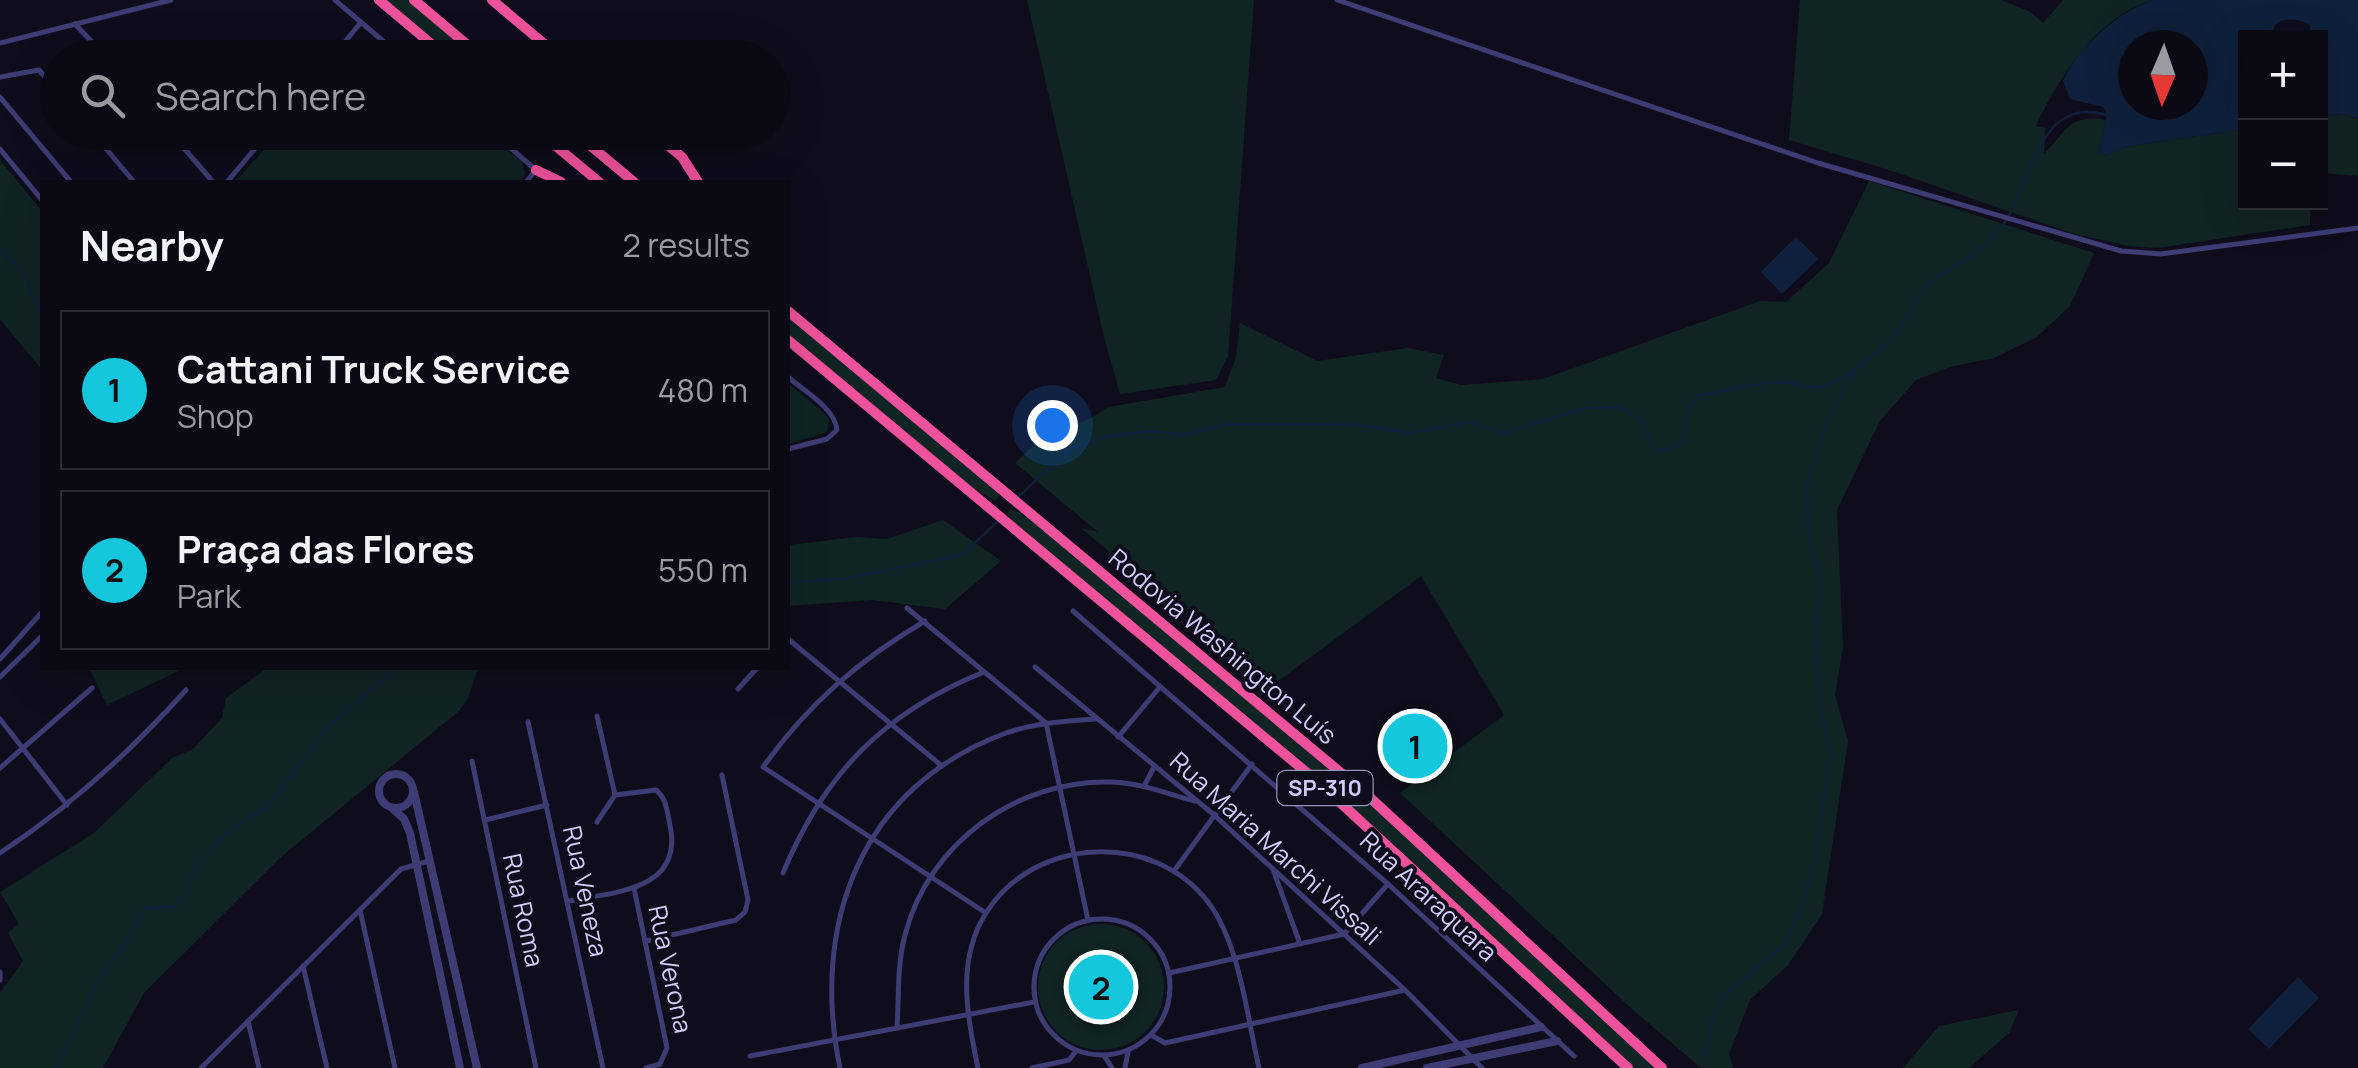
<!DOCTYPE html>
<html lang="en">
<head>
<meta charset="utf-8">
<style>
	body { margin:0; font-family:Manrope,sans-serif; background:#14131d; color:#f1f3f6 }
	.controls { position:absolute; right:30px; top:30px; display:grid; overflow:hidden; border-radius:0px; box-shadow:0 10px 40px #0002 }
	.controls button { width:90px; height:90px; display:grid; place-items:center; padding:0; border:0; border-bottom:2px solid #2b2b34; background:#0b0a14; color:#f1f3f6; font:50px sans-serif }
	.compass { position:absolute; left:2118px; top:30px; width:90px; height:90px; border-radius:50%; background:#0b0a14; box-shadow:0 10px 40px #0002; rotate:182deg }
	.you { position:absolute; left:1052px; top:425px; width:35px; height:35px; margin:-25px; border:8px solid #fff; border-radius:50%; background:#1a73e8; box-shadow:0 0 0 15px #1a73e833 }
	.badge { display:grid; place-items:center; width:65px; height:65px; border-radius:50%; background:#15c7dc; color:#111; font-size:32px; font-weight:700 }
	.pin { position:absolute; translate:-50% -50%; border:5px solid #fff; box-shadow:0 2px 10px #0006 }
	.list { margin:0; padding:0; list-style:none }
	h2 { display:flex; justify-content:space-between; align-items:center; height:130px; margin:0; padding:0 40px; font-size:42px }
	h2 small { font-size:32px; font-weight:400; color:#9a9aa0 }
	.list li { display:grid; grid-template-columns:65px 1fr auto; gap:30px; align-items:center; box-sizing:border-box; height:160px; margin:0 20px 20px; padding:0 20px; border:2px solid #2b2b34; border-radius:0px }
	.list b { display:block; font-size:38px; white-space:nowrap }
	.list p { margin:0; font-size:32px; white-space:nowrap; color:#9a9aa0 }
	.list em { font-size:32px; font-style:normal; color:#9a9aa0 }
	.icon { flex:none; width:55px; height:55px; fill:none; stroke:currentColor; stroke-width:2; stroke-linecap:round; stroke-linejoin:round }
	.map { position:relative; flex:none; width:2358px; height:1068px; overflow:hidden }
	.search { position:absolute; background:#0b0a14; box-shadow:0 10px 40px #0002; left:40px; top:40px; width:750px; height:110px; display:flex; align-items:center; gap:25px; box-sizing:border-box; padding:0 35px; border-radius:55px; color:#9a9aa0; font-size:38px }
	.panel { position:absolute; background:#0b0a14; box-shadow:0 10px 40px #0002; left:40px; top:180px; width:750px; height:490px; border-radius:0px }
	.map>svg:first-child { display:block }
</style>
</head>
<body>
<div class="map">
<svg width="2358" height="1068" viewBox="0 0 2358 1068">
	<rect width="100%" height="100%" fill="#0f0d1b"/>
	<g fill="#102423">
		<polygon points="385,0 408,0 478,57 455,57"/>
		<polygon points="1027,0 1254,0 1228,356 1216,380 1120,394 1104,337"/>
		<path d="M1800,0H2001L2031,12L2043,23L2063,0H2154C2099,14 2059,77 2036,126L2045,128L2044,154C2066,132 2069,113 2106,120L2099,153L2106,156L2124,147L2245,129L2246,202L2310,203V225L2158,248L2128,246L2075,234L1889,170L1789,140Z"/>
		<polygon points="2344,114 2358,119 2358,176 2321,173 2320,116"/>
		<polygon points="279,133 306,133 321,146 332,133 485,133 522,162 525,174 520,182 235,182"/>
		<polygon points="0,160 42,211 42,370 0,319"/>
		<polygon points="1869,181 2094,253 2070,306 2037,337 1994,358 1950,367 1916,380 1880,421 1837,510 1843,647 1835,695 1848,741 1822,914 1788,965 1750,1000 1729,1054 1733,1068 1701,1068 1633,1010 1400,793 1504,715 1421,576 1270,687 1081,528 1098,532 1015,463 1041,439 1091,418 1108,407 1225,387 1236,357 1240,323 1317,361 1408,348 1444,355 1436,378 1461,385 1543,379 1760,301 1786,302 1829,263"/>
		<polygon points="788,315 983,477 999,496 995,501 971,487 788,335"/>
		<polygon points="788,383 825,414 829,420 827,432 788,444"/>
		<polygon points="1011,509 1032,519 1392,823 1656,1068 1633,1068 1385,836 1019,528 1007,514"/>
		<polygon points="943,520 1001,561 945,609 872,600 788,606 788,545 857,537 887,539"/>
		<polygon points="89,668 185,668 107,705"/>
		<polygon points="267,668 478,668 468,698 459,711 281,857 144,993 103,1068 0,1068 0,993 23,961 8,933 19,924 0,892 94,833 172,758 193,749 222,718 226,698"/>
		<circle cx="1101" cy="987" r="63"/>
		<polygon points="2019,1010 2009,1033 1969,1068 1903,1068 1939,1026"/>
	</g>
	<g fill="#0f203c" fill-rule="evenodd">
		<path d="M2154,0H2358V119L2344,114L2321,116L2320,38L2312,37L2309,24C2295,17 2270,16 2273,37L2246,38L2245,129L2124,147L2106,156L2099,153L2107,115L2103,107L2070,99L2063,81C2076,49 2120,9 2154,0ZM2133,45H2193V105H2133Z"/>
		<polygon points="1796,237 1818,259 1782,294 1761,272"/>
		<polygon points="2298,977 2319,998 2269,1049 2248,1029"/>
	</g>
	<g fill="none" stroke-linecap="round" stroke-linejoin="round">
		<g stroke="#0f203c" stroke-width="2.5">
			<polyline points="0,249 20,270 42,315"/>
			<path d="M1017,498L1068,450L1103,437L1150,431L1184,435L1228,424L1360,425L1410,433L1469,422L1504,433L1586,408L1620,407L1639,419L1657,452L1685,442L1686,412L1699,395C1726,391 1755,383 1782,382C1794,382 1808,390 1820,387C1842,382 1867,361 1884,346C1903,330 1912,303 1928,285C1940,272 1953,268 1966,260C1978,252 1991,239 2000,229C2033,187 2035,94 2107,115"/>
			<polyline points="788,582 848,578 962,555 999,520"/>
			<polyline points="1701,1060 1709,1040 1713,1016 1725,995 1784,945 1800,912 1814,866 1831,752 1820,707 1815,638 1820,580 1809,539 1807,485 1824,430 1855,369"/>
			<polyline points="57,1068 97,982 126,943 146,908 175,907 185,897 195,867 229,831 269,805 328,727 396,668"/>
		</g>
		<g stroke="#3e3c75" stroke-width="5">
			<polyline points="335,0 403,58"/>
			<polyline points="1337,0 1818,163 2121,251 2161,254 2358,228"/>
			<polyline points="75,24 107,58"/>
			<polyline points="0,43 171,0"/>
			<polyline points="332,58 361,22"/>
			<polyline points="0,77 39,70 58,92"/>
			<polyline points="0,97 71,182"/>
			<polyline points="92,132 134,182"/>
			<polyline points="170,132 213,182"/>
			<polyline points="492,132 537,171"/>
			<polyline points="0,149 42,200"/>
			<polyline points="227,182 269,132"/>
			<polyline points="526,182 536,170"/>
			<path d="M788,377C804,391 835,408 837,430L827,439L788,449"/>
			<polyline points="907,608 1046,723 1088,920"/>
			<polyline points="1073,611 1388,884 1574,1056"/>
			<path d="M925,621C859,660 808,704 763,767L986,913"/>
			<polyline points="788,639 942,766"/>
			<polyline points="0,659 42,612"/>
			<polyline points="1035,667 1213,814 1405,990 1482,1068"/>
			<polyline points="0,677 42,636"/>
			<polyline points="738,689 757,668"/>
			<polyline points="597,716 615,795"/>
			<polyline points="0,719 67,805"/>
			<polyline points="528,722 603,1068"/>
			<polyline points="1118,737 1160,687"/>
			<polyline points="472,761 536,1068"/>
			<polyline points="0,768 92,688"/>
			<polyline points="1144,786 1154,767"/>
			<polyline points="485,820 547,805"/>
			<path d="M0,853C70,807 130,752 186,690"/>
			<polyline points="1174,871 1252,764"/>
			<polyline points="1274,872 1300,944"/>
			<path d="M783,873C824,774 884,712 984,672"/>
			<polyline points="634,888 667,1048 660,1064 646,1068"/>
			<path d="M568,901C614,892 684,891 670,825C667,812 667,799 656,790L615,795L597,822"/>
			<polyline points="360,910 395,1068"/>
			<circle cx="1102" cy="987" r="68"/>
			<polyline points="646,941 736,920 745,912 748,900 722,775"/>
			<polyline points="303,966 327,1068"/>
			<polyline points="0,972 0,980"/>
			<polyline points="1169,973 1344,934 1388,884"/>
			<polyline points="248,1021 259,1068"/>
			<path d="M897,1028C899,997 897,965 905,935C929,842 1018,779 1112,782C1141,783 1167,794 1195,801"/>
			<polyline points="1151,1035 1165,1043 1405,990"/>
			<polyline points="750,1056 1034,1002"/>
			<polyline points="1105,1057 1112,1068"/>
			<polyline points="201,1068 401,869 429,861"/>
			<path d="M840,1068C810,924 861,786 1006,733C1035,723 1066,721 1096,719"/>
			<path d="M978,1068C967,1017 956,960 986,913C1034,836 1154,831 1208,902C1240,944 1247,1017 1259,1068"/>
			<polyline points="1032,1068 1069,1060 1076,1051"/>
			<polyline points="1125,1068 1128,1052"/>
		</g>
		<g stroke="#3e3c75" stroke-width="8">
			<circle cx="396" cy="791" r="17"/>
			<polyline points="414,792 477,1068"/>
			<polyline points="392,808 404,819 410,833 460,1068"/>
			<polyline points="1362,1068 1541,1027"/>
			<polyline points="1427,1068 1557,1041"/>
		</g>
		<g stroke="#ee529c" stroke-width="10">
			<polyline points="379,0 448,58"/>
			<polyline points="414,0 483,58"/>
			<polyline points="492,0 561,58"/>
			<polyline points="539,132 599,182"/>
			<polyline points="574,132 634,182"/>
			<polyline points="652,132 682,157 698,182"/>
			<polyline points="536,170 561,182"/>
			<polyline points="788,311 1365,793 1662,1068"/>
			<polyline points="788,340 1318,782 1628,1068"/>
		</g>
	</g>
	<g text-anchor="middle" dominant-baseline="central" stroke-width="8" stroke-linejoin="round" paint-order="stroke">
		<rect fill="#0f0d1b" stroke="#9792b7" stroke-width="2.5" x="1277.5" y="771" width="95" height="34" rx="8"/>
		<g font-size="22" font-weight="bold" fill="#d1cbfa">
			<text x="1325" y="788">SP-310</text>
		</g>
		<g font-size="25" fill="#d1cbfa" stroke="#0f0d1b">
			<text transform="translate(1223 646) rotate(40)">Rodovia Washington Luís</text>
			<text transform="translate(1276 848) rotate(42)">Rua Maria Marchi Vissali</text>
			<text transform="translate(586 891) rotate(78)">Rua Veneza</text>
			<text transform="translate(1429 896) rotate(43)">Rua Araraquara</text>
			<text transform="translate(524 910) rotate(78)">Rua Roma</text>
			<text transform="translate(671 969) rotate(78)">Rua Verona</text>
		</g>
	</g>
</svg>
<div class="controls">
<button>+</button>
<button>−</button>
</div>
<svg class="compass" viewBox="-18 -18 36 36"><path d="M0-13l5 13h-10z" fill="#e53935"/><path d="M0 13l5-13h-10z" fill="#9a9aa0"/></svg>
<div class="you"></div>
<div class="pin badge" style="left:1415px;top:746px">1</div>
<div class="pin badge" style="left:1101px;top:987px">2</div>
<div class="search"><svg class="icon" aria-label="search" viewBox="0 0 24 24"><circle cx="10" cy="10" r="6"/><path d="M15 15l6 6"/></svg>Search here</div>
<section class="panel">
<h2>Nearby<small>2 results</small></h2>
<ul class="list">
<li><span class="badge">1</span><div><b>Cattani Truck Service</b><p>Shop</p></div><em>480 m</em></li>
<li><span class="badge">2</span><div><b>Praça das Flores</b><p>Park</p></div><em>550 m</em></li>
</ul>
</section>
</div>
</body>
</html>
